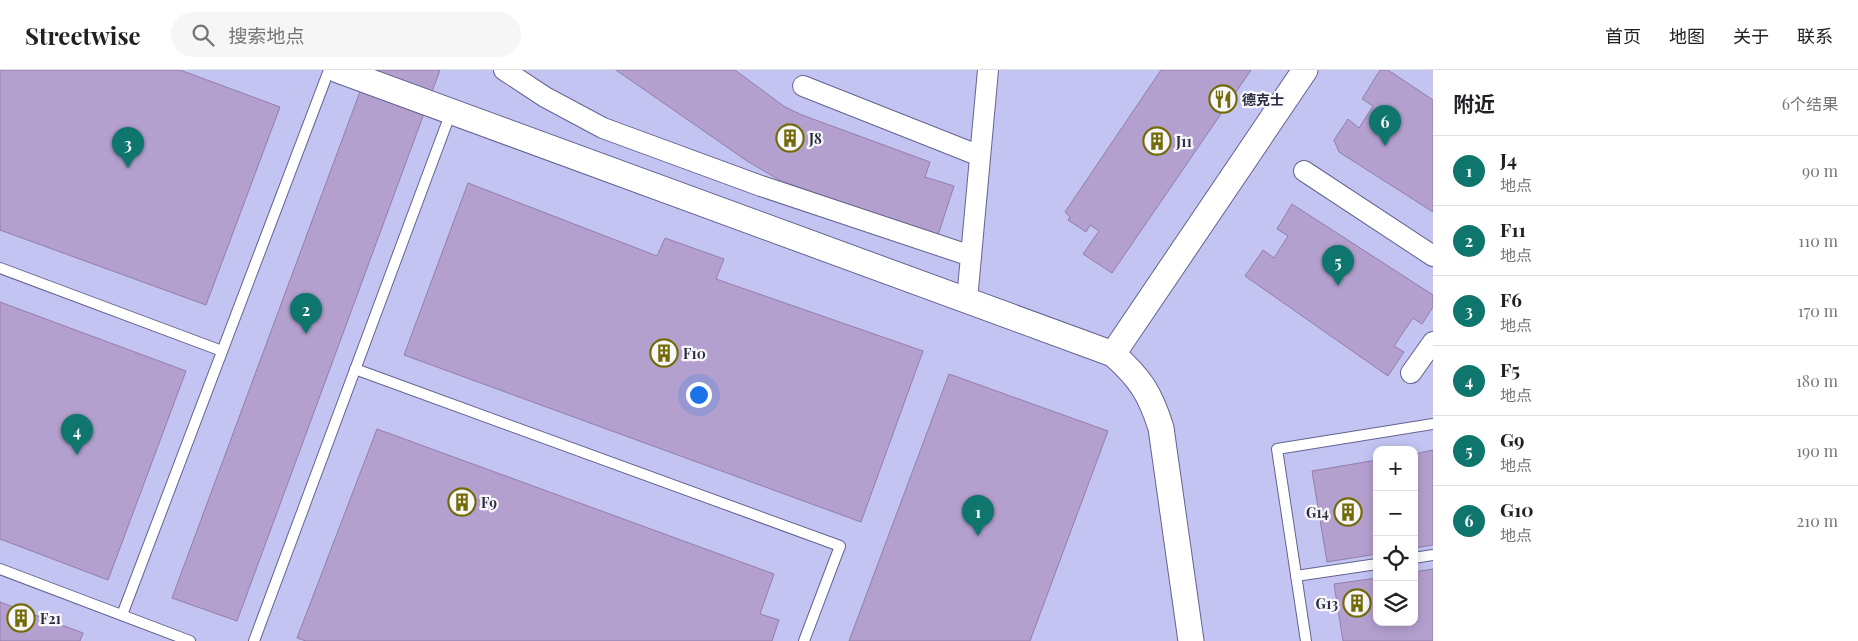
<!DOCTYPE html>
<html lang="zh">
<head>
<meta charset="utf-8">
<style>
	body { margin:0; font-family:"Playfair Display","Noto Sans SC",serif; background:#f6f6f6; color:#202124 }
	.controls { position:absolute; right:15px; bottom:15px; display:grid; overflow:hidden; border-radius:10px; box-shadow:0 2px 12px #0003 }
	.controls button { width:45px; height:45px; display:grid; place-items:center; padding:0; border:0; border-bottom:1px solid #e0e0e0; background:#fff; color:#202124; font:25px sans-serif }
	.you { position:absolute; left:698px; top:324px; width:18px; height:18px; margin:-12px; border:4px solid #fff; border-radius:50%; background:#1a73e8; box-shadow:0 0 0 8px #1a73e833 }
	.badge { display:grid; place-items:center; width:32px; height:32px; border-radius:50%; background:#0f766e; color:#fff; font-size:16px; font-weight:700 }
	.pin { position:absolute; translate:-50% -41px; filter:drop-shadow(0 1px 2px #0008) }
	.pin::after { content:''; position:absolute; top:26px; width:18px; height:15px; background:inherit; clip-path:polygon(0 0,100% 0,50% 100%) }
	.list { margin:0; padding:0; list-style:none }
	h2 { display:flex; justify-content:space-between; align-items:center; height:65px; margin:0; padding:0 20px; font-size:21px }
	h2 small { font-size:16px; font-weight:400; color:#757577 }
	.list li { display:grid; grid-template-columns:32px 1fr auto; gap:15px; align-items:center; box-sizing:border-box; height:70px; padding:0 20px; border-top:1px solid #e0e0e0 }
	.list b { display:block; font-size:19px; white-space:nowrap }
	.list p { margin:0; font-size:16px; white-space:nowrap; color:#757577 }
	.list em { font-size:16px; font-style:normal; color:#757577 }
	.icon { flex:none; width:28px; height:28px; fill:none; stroke:currentColor; stroke-width:2; stroke-linecap:round; stroke-linejoin:round }
	.map { position:relative; flex:none; width:1433px; height:571px; overflow:hidden }
	header { display:flex; align-items:center; gap:30px; box-sizing:border-box; height:70px; padding:0 25px; background:#fff; border-bottom:1px solid #e0e0e0 }
	header strong { font-size:24px }
	nav { display:flex; gap:28px; margin-inline-start:auto; font-size:18px }
	.search { width:350px; height:45px; background:#f6f6f6; display:flex; align-items:center; gap:12px; box-sizing:border-box; padding:0 18px; border-radius:28px; color:#757577; font-size:19px }
	main { display:flex }
	aside { flex:1; background:#fff }
	.map>svg:first-child { display:block }
</style>
</head>
<body>
<header>
<strong>Streetwise</strong>
<div class="search"><svg class="icon" aria-label="search" viewBox="0 0 24 24"><circle cx="10" cy="10" r="6"/><path d="M15 15l6 6"/></svg>搜索地点</div>
<nav><a>首页</a><a>地图</a><a>关于</a><a>联系</a></nav>
</header>
<main>
<div class="map">
<svg width="1433" height="571" viewBox="0 0 1433 571">
	<rect width="100%" height="100%" fill="#d2d2fc"/>
	<path fill="#c3c4f2" fill-rule="evenodd" d="M0,0H1433V571H0ZM1377,380H1414V552H1377Z"/>
	<g fill="#b4a0cf" stroke="#927eac">
		<polygon points="0,0 180,0 280,37 206,235 0,160"/>
		<polygon points="368,0 440,0 237,551 172,528"/>
		<polygon points="616,0 735,0 785,37 802,45 930,92 925,107 954,116 938,165 781,111 747,91"/>
		<polygon points="1161,0 1251,0 1112,203 1083,184 1099,161 1090,155 1086,162 1068,150 1070,147 1065,142"/>
		<polygon points="1380,0 1388,0 1433,30 1433,142 1339,82 1334,70 1348,49 1359,58 1373,36 1362,29"/>
		<polygon points="468,113 657,186 665,168 724,189 716,209 923,281 861,452 404,285"/>
		<polygon points="1292,134 1433,225 1433,237 1422,254 1413,248 1394,276 1404,282 1388,306 1245,206 1263,180 1274,188 1288,166 1277,159"/>
		<polygon points="0,232 186,301 108,510 0,469"/>
		<polygon points="949,304 1108,361 1030,571 849,571"/>
		<polygon points="377,359 774,504 760,544 779,550 772,571 306,571 297,568"/>
		<polygon points="1433,380 1433,475 1414,478 1414,384"/>
		<polygon points="1377,390 1377,484 1327,492 1312,401"/>
		<polygon points="1433,499 1433,571 1343,571 1334,514 1377,508 1377,552 1414,552 1414,502"/>
		<polygon points="0,532 83,563 80,571 0,571"/>
	</g>
	<g fill="none" stroke-linecap="round" stroke-linejoin="round">
		<g stroke="#646391" stroke-width="12">
			<g id="service">
				<polyline points="0,198 222,281"/>
				<polyline points="355,299 840,476 804,571"/>
				<polyline points="1414,488 1433,485"/>
				<polyline points="0,499 190,571"/>
				<polyline points="1296,506 1377,494"/>
				<polyline points="122,545 329,0"/>
				<polyline points="254,571 451,42"/>
				<polyline points="1306,571 1277,379 1433,354"/>
			</g>
		</g>
		<g stroke="#646391" stroke-width="22">
			<g id="minor">
				<polyline points="504,0 545,27 603,58 761,116 971,186"/>
				<polyline points="803,16 980,86"/>
				<polyline points="1304,101 1433,186"/>
				<polyline points="967,230 988,0"/>
				<polyline points="1411,303 1433,272"/>
			</g>
		</g>
		<g stroke="#646391" stroke-width="27">
			<g id="tertiary">
				<path d="M338,0L1113,284C1140,308 1150,323 1161,358L1191,571"/>
				<polyline points="1113,284 1305,0"/>
			</g>
		</g>
		<use href="#service" stroke="#fff" stroke-width="10"/>
		<use href="#minor" stroke="#fff" stroke-width="20"/>
		<use href="#tertiary" stroke="#fff" stroke-width="25"/>
	</g>
	<defs>
		<g id="restaurant-ring" transform="scale(1.4375)"><circle r="9.5" fill="#f7f7fc" stroke="#736b05" stroke-width="1.5"/><path d="M-5-6h1v4h1v-4h1v4h1v-4h1v5L-1.5 .5V6h-2V.5L-5-1ZM5-6V6H3V1.5H1.5Q1.5-4 5-6Z" fill="#736b05"/></g>
		<g id="building-ring" transform="scale(1.4375)"><circle r="9.5" fill="#f7f7fc" stroke="#736b05" stroke-width="1.5"/><path d="M-4-6H4V6H1V3H-1V6H-4ZM-2.5-4.3h1.7v1.8h-1.7ZM.8-4.3h1.7v1.8H.8ZM-2.5-1h1.7V.8h-1.7ZM.8-1h1.7V.8H.8Z" fill="#736b05"/></g>
	</defs>
	<g fill-rule="evenodd">
		<use href="#restaurant-ring" x="1223" y="29"/>
		<use href="#building-ring" x="790" y="68"/>
		<use href="#building-ring" x="1157" y="71"/>
		<use href="#building-ring" x="664" y="283"/>
		<use href="#building-ring" x="462" y="432"/>
		<use href="#building-ring" x="1348" y="442"/>
		<use href="#building-ring" x="1357" y="533"/>
		<use href="#building-ring" x="21" y="548"/>
	</g>
	<g text-anchor="middle" dominant-baseline="central" stroke-width="4.5" stroke-linejoin="round" paint-order="stroke">
		<g font-size="14" font-weight="bold" fill="#2c2c40" stroke="#f7f7fc" text-anchor="start">
			<text x="1242" y="29">德克士</text>
			<text x="809" y="68">J8</text>
			<text x="1176" y="71">J11</text>
			<text x="683" y="283">F10</text>
			<text x="481" y="432">F9</text>
			<text x="1329" y="442" text-anchor="end">G14</text>
			<text x="1338" y="533" text-anchor="end">G13</text>
			<text x="40" y="548">F21</text>
		</g>
	</g>
</svg>
<div class="controls">
<button>+</button>
<button>−</button>
<button><svg class="icon" aria-label="locate" viewBox="0 0 24 24"><circle cx="12" cy="12" r="6"/><path d="M12 2v4M12 18v4M2 12h4M18 12h4"/></svg></button>
<button><svg class="icon" aria-label="layers" viewBox="0 0 24 24"><path d="M12 4l9 5-9 5-9-5zM3 14l9 5 9-5"/></svg></button>
</div>
<div class="you"></div>
<div class="pin badge" style="left:978px;top:466px">1</div>
<div class="pin badge" style="left:306px;top:264px">2</div>
<div class="pin badge" style="left:128px;top:98px">3</div>
<div class="pin badge" style="left:77px;top:385px">4</div>
<div class="pin badge" style="left:1338px;top:216px">5</div>
<div class="pin badge" style="left:1385px;top:76px">6</div>
</div>
<aside>
<h2>附近<small>6个结果</small></h2>
<ul class="list">
<li><span class="badge">1</span><div><b>J4</b><p>地点</p></div><em>90 m</em></li>
<li><span class="badge">2</span><div><b>F11</b><p>地点</p></div><em>110 m</em></li>
<li><span class="badge">3</span><div><b>F6</b><p>地点</p></div><em>170 m</em></li>
<li><span class="badge">4</span><div><b>F5</b><p>地点</p></div><em>180 m</em></li>
<li><span class="badge">5</span><div><b>G9</b><p>地点</p></div><em>190 m</em></li>
<li><span class="badge">6</span><div><b>G10</b><p>地点</p></div><em>210 m</em></li>
</ul>
</aside>
</main>
</body>
</html>
